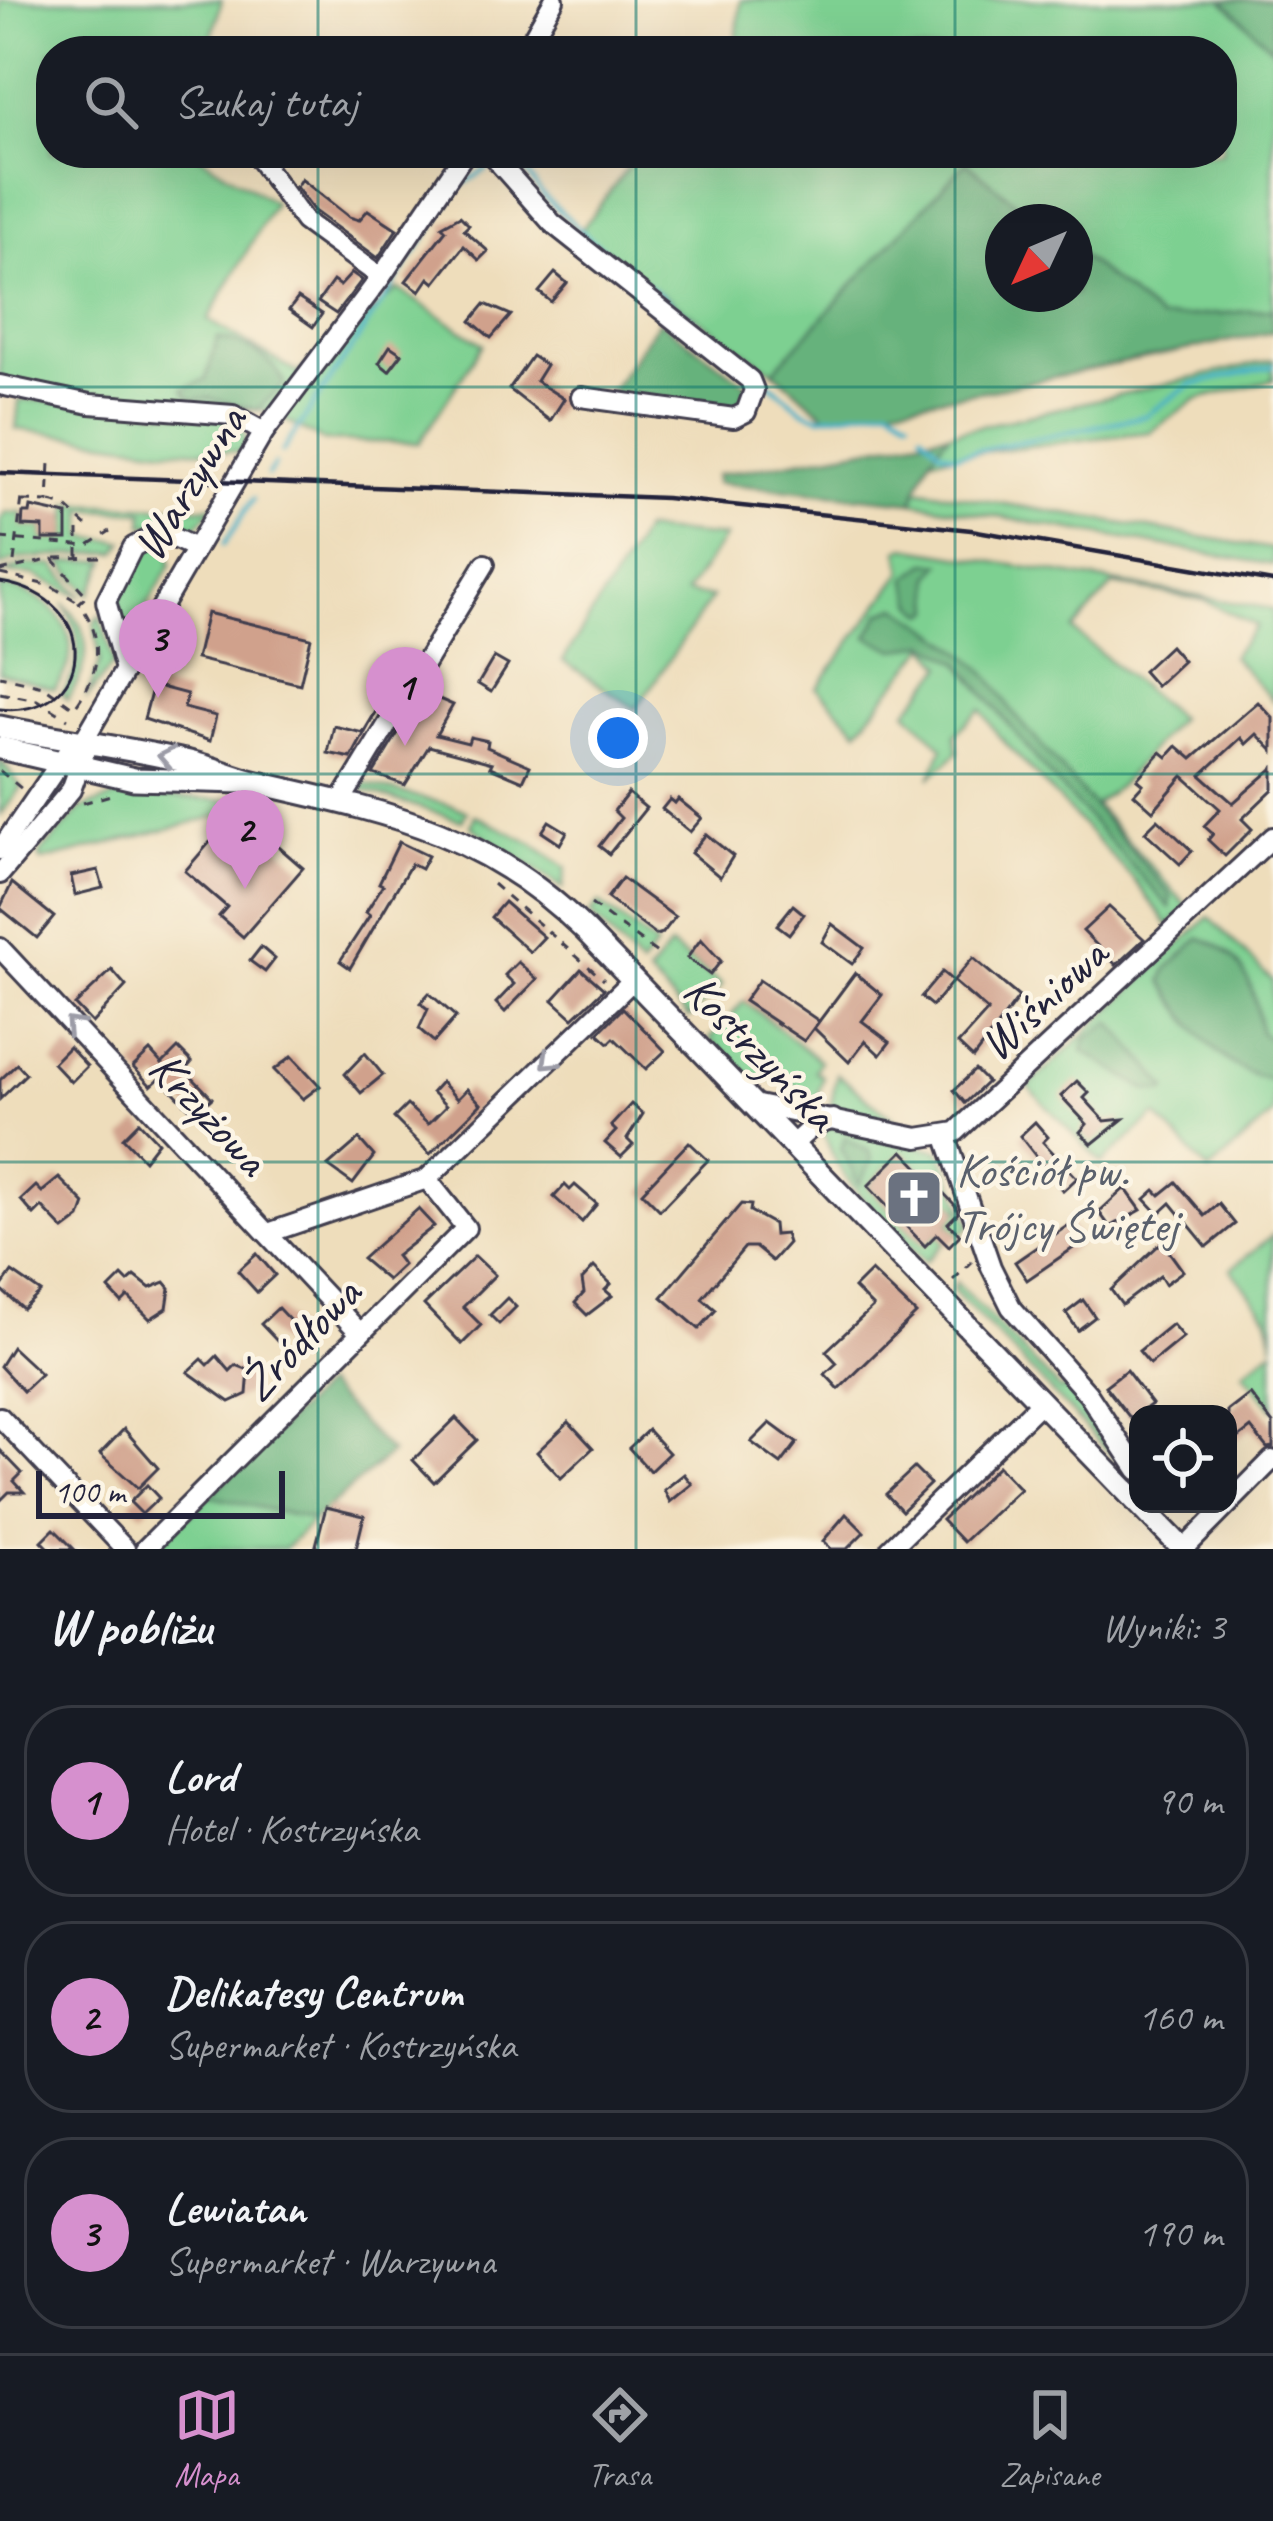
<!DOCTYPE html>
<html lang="pl">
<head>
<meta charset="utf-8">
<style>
	body { margin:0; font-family:Caveat,sans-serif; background:#242831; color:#f1f3f6 }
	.controls { position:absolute; right:36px; bottom:36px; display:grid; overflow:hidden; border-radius:24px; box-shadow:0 12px 48px #0002 }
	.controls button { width:108px; height:108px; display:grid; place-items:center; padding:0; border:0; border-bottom:3px solid #363941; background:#171b24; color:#f1f3f6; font:60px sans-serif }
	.compass { position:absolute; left:985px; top:204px; width:108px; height:108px; border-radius:50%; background:#171b24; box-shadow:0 12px 48px #0002; rotate:226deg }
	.scale { position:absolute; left:36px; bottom:30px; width:249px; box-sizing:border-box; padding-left:12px; border:6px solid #22223b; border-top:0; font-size:33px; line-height:42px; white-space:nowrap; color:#22223b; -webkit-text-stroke:9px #fcf5e5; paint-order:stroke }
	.you { position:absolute; left:618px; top:738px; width:42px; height:42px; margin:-30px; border:9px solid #fff; border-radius:50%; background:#1a73e8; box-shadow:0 0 0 18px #1a73e833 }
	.badge { display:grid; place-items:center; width:78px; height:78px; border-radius:50%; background:#d690ce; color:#111; font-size:39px; font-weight:700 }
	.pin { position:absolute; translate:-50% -99px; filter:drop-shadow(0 3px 6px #0008) }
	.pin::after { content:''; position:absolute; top:63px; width:42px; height:36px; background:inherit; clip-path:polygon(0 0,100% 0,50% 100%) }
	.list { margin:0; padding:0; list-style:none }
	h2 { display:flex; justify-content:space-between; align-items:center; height:156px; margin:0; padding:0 48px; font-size:51px }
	h2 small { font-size:39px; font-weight:400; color:#9ea1a6 }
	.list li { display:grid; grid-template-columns:78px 1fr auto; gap:36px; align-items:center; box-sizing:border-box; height:192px; margin:0 24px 24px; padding:0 24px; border:3px solid #363941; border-radius:48px }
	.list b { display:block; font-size:45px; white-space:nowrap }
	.list p { margin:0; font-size:39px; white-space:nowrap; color:#9ea1a6 }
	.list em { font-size:39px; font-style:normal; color:#9ea1a6 }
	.icon { flex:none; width:66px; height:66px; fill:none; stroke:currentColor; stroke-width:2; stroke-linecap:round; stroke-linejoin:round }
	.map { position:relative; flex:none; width:1273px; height:1549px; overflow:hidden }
	.search { position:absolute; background:#171b24; box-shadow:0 12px 48px #0002; left:36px; right:36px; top:36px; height:132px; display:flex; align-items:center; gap:30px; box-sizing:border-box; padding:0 42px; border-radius:48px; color:#9ea1a6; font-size:45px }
	.sheet { height:804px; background:#171b24 }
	nav { display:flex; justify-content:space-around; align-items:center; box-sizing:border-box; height:168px; border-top:3px solid #363941; background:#171b24; font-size:33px; color:#9ea1a6 }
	nav a { display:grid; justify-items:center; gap:6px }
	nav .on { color:#d690ce }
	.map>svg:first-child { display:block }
</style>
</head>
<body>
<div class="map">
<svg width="1273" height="1549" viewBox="0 0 1273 1549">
	<rect width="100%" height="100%" fill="#fcf5e5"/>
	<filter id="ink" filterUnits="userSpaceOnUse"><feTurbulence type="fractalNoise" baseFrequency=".00833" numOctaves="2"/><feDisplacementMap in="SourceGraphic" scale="24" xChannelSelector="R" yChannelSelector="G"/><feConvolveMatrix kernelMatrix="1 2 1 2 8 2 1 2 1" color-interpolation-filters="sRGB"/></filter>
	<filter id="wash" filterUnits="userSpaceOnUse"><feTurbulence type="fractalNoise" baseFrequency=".004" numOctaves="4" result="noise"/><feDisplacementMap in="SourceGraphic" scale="48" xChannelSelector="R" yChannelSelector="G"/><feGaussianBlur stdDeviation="2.7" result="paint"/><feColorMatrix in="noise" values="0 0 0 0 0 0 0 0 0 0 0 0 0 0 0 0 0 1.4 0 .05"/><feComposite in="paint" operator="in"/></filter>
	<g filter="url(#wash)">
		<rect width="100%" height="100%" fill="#edb"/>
		<g fill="#7dd091" stroke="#507966" stroke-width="3">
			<polygon points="0,0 222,0 208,51 51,51 51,153 195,153 274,203 208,320 298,373 398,289 483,344 419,443 324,441 267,411 130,403 0,380"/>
			<polygon points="741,0 1222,0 1273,49 1273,309 1160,319 1075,251 1075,222 1040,222 966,163 773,371 577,235 629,166 632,153 1222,153 1222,51 735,51"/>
			<polygon points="1273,360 1273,380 1195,400 1150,432 930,458 949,433"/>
			<polygon points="36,400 225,418 241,427 246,439 242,452 164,449 16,429 19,401"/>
			<polygon points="917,489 1273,549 1273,565 912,502"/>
			<path d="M69,504L201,508L214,505C183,551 184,517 143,526L144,512L84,510V537L124,542L117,552L18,559L0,567V521L6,513H23V526L43,527V539H66Z"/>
			<polygon points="644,530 725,537 686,593 712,597 636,709 563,661"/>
			<polygon points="156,544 169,551 171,565 134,628 125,631 117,597 145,549"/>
			<polygon points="905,547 1273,609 1273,701 1232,656 1256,626 1204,600 1113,585 1073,630 1178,718 1121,784 1095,805 1188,907 1169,926 1134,880 998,735 981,709 955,734 958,752 930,778 943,748 907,711 944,666 927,646 858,730 817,688 903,572 899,550"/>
			<polygon points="107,560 90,594 61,562"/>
			<polygon points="24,565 54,565 82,597 33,575 3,573"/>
			<path d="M0,587C54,591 95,641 54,689L0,673Z"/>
			<path d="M63,603C95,632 91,667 67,699L61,694C85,664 81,634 63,603Z"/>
			<polygon points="100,615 114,663 86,699 100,662 94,622"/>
			<polygon points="0,759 21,787 0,816"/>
			<polygon points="363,783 453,806 467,811 462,821 358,788"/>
			<polygon points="124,794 244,801 258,806 42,861 38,856 81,809"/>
			<polygon points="475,815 533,844 566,868 563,888 471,827"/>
			<polygon points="599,903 656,946 641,967 590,914"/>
			<polygon points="1209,917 1273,981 1273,1114 1209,1171 1156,1115 1102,1163 1028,1087"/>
			<polygon points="670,946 722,985 689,1018 648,974"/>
			<polygon points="744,1001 820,1061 815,1071 823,1077 814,1107 792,1083 744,1073 710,1039"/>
			<polygon points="837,1074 900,1124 830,1109"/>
			<path d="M829,1126L940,1151L971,1225L960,1235L948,1223L960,1210L903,1152L868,1186L924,1245L937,1234L945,1242L925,1262C885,1221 837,1184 823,1128Z"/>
			<polygon points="1273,1235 1273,1345 1268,1317 1231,1269"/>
			<polygon points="956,1282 1061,1391 1071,1382 1138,1474 1138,1482 953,1290"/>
			<polygon points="1273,1349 1273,1409 1243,1372"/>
			<polygon points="209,1496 314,1520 284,1549 154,1549"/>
		</g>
		<g fill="#66b27b" stroke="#446a5b" stroke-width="3">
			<polygon points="1222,0 1273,0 1273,49"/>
			<polygon points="966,162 1040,222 1003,222 1003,294 1075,294 1075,251 1160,319 1273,309 1273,332 991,390 826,416 773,371"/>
			<polygon points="659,320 747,384 739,411 607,396"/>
			<path d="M218,338C246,343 273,358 285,384L257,410L208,398L191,400L183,389L206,379Z"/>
			<polygon points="949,433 930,458 912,502 716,483 716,475"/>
			<polygon points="928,562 941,564 931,577 933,610 927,614 915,604 907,578"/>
			<path d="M898,607C939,634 989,663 1010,709L1171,896L1170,908L1048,774L959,662L926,643L896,650L868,637L881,613Z"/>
			<path d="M1200,938C1243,951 1257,990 1260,1032L1273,1043V1080C1219,1071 1191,1024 1162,981L1167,969Z"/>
			<polygon points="1111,1022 1167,1088 1165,1092 1147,1090 1083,1051 1086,1039"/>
			<polygon points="845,1137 870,1152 872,1161 859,1185 841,1149"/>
			<polygon points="324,1385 391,1453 314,1520 209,1496"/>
		</g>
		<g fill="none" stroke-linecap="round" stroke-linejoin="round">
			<g stroke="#47b0c6" stroke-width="4.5">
				<polyline points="512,153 542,194 588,237 804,411 820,417 890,406 909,418"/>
				<polyline points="922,432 941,451 956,455 1145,416 1190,385 1273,366"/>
				<polyline points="282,452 459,187 487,169"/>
				<polyline points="268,475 275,464"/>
				<polyline points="224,545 253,499"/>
			</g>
		</g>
		<g id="blocks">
			<g fill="#d0a18c">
				<polygon points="301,179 349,217 359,220 368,210 397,229 378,258 314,211 296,187"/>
				<polygon points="460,216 469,225 464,230 488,251 479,260 464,246 435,283 429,278 420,291 406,281 446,230 442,226"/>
				<polygon points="352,273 362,280 336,314 318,302 333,281 340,286"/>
				<polygon points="555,273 567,283 551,302 539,292"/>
				<polygon points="298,298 322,314 313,327 289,310"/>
				<polygon points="485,304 511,315 491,338 471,321"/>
				<polygon points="390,346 402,354 389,371 379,363"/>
				<polygon points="532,356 546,365 536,381 564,399 550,421 509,389"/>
				<polygon points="31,507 67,515 67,539 43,539 43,527 22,526 23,513 30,513"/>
				<polygon points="207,613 311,638 300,684 196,659"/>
				<polygon points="1170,646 1183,661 1156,686 1143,671"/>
				<polygon points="494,657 508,665 491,692 478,684"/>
				<polygon points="153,685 187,694 184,708 216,716 210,741 144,719"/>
				<polygon points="423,692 453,705 436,735 468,743 470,737 488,741 487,747 530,766 523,781 490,767 492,763 429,746 405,785 373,774"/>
				<polygon points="1258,702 1273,718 1273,751 1257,734 1246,744 1241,738 1201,775 1233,803 1273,768 1273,789 1242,819 1252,829 1225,856 1208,840 1213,834 1204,826 1220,809 1183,776 1153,811 1134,794 1143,784 1137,779 1161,752 1167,757 1177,746 1192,759"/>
				<polygon points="381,703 351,758 328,753 334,726 363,733"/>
				<polygon points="628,793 646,808 609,854 599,846 621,818 614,811"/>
				<polygon points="670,799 675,803 678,799 702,818 690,832 662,809"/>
				<polygon points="1158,819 1192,851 1180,864 1145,832"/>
				<polygon points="549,821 567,832 560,844 542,832"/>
				<polygon points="258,829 303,868 243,937 219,916 227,907 185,871 210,842"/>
				<polygon points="706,834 733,856 720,877 691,853"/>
				<polygon points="399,842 428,856 421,869 411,864 350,968 340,961 370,915 366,912 383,885 379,883"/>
				<polygon points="98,870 103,888 75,895 71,876"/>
				<polygon points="622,878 675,917 663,933 656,935 607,898"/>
				<polygon points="12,883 54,917 37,938 0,908"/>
				<polygon points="504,902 544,937 530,952 491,917"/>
				<polygon points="793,905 804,914 789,934 777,925"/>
				<polygon points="1109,907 1144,939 1116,965 1083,931"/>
				<polygon points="832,924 864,948 852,964 822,942"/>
				<polygon points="701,939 721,961 710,975 687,958"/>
				<polygon points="261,947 275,959 265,972 250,961"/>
				<polygon points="973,958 1019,997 973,1058 958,1044 988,1011 953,981"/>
				<polygon points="518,962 537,979 505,1012 496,1003 514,984 505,975"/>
				<polygon points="581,969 604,989 573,1018 553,1000"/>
				<polygon points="112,970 126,986 92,1023 75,1005"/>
				<polygon points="942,972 953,981 932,1006 921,997"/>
				<polygon points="855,973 882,995 862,1021 890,1042 880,1055 865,1041 849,1062 814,1028"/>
				<polygon points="759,980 819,1021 804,1041 744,1001"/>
				<polygon points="429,993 456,1017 434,1042 419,1029 428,1009 420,1003"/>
				<polygon points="623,1008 665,1051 646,1069 614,1038 609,1043 598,1033"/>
				<polygon points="69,1047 87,1066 71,1082 53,1063"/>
				<polygon points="178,1048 192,1062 185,1070 212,1098 195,1114 160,1078 151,1086 133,1067 150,1051 162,1064"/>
				<polygon points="365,1053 383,1075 361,1093 345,1074"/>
				<polygon points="292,1056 320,1086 303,1099 274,1070"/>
				<polygon points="17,1064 26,1074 0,1099 0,1080"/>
				<polygon points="975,1070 987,1082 965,1103 954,1090"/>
				<polygon points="1077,1081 1089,1093 1084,1098 1105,1121 1123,1119 1092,1144 1080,1132 1087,1124 1061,1096"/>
				<polygon points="441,1082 457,1099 467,1089 481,1104 430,1154 394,1118 407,1105 428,1124 446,1106 432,1092"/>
				<polygon points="631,1104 643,1114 627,1139 633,1145 621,1157 605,1143 616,1131 611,1126"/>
				<polygon points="139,1122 158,1142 144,1160 123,1138"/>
				<polygon points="1035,1122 1048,1137 1043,1142 1077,1178 1063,1191 1020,1136"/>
				<polygon points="359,1139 374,1156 353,1184 328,1166"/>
				<polygon points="689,1142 708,1160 660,1210 642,1192"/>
				<polygon points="903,1151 955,1205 958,1213 948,1223 960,1235 949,1246 937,1234 925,1246 868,1186"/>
				<polygon points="59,1178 85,1204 80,1218 64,1230 42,1207 34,1215 21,1200 36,1186 42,1192"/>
				<polygon points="1176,1182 1205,1216 1219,1204 1235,1224 1207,1247 1171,1203 1159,1214 1145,1199 1155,1190 1160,1195"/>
				<polygon points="565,1185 570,1190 575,1185 597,1204 582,1222 554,1197"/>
				<polygon points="1125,1188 1141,1210 1110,1227 1099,1212"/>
				<polygon points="741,1204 751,1205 750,1211 773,1224 774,1235 785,1234 788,1243 772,1261 755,1247 745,1247 702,1298 716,1310 699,1329 662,1297"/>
				<polygon points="418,1209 434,1226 396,1256 403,1265 387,1280 362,1259"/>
				<polygon points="1070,1224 1082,1242 1027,1280 1015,1262"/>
				<polygon points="1162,1242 1183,1271 1165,1284 1160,1276 1122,1305 1111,1290"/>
				<polygon points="257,1254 275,1275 257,1292 238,1271"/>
				<polygon points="475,1256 495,1275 463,1307 481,1325 462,1344 424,1305"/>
				<polygon points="594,1267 611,1284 605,1290 612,1296 587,1315 575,1303 584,1293 582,1280"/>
				<polygon points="871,1271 916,1314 839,1389 825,1374 837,1363 826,1351 873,1307 854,1288"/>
				<polygon points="12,1272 41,1292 23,1309 0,1289"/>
				<polygon points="122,1276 128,1282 135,1276 150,1288 165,1282 170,1288 167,1308 150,1319 128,1297 122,1303 109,1289"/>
				<polygon points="507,1298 516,1307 499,1324 490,1315"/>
				<polygon points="1083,1300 1095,1317 1078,1330 1066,1313"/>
				<polygon points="278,1308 309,1341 292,1357 261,1324"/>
				<polygon points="1172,1324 1183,1337 1150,1364 1139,1351"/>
				<polygon points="12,1347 41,1374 23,1391 0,1366"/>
				<polygon points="217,1356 230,1371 236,1365 249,1370 247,1394 230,1402 188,1372 202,1359 208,1365"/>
				<polygon points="1126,1370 1152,1404 1131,1419 1105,1386"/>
				<polygon points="1250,1394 1273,1424 1273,1447 1267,1448 1251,1428 1228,1446 1228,1411"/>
				<polygon points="456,1418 477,1440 434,1482 413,1460"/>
				<polygon points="569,1422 593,1448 561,1478 537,1452"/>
				<polygon points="770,1423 797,1443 781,1464 751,1442"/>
				<polygon points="124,1429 158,1468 138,1488 100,1454"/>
				<polygon points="648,1430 669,1453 650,1471 629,1448"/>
				<polygon points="0,1450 22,1473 14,1481 24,1492 9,1492 0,1501"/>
				<polygon points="998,1466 1020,1489 963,1542 942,1520"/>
				<polygon points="914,1468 930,1484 902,1511 886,1494"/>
				<polygon points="684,1474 692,1484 670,1502 664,1490"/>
				<polygon points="147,1485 159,1498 142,1514 130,1502"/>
				<polygon points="326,1507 364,1516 356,1549 315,1549"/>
				<polygon points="846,1514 864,1532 847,1549 831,1549 823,1541"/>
				<polygon points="54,1529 74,1549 50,1549 42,1541"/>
			</g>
		</g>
	</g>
	<g filter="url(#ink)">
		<use href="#blocks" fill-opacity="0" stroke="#413e4e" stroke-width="3"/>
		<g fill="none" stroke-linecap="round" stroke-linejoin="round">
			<g stroke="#413e4e" stroke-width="24">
				<g id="minor">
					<polyline points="525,51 554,0"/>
					<polyline points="255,153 304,221 381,277"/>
					<polyline points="490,153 552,223 750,380 754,390 746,412 734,418 581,397"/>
					<polyline points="0,385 90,404 233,415 264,432"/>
					<polyline points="124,666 106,601 133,547 161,532 193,547"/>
					<polyline points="341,801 485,564"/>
					<polyline points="0,850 66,754 82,743 264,432 381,277 465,153"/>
					<polyline points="0,874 71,790 84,754"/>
					<polyline points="0,948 359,1332"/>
					<polyline points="753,1104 918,1138 956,1132 1273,837"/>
					<polyline points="946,1137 991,1267 1011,1307 1088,1394 1138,1470"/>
					<polyline points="792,1145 812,1127 833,1119"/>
					<polyline points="268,1233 427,1179 633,980"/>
					<polyline points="0,1417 125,1549"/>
					<polyline points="145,1549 466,1228 427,1179"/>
					<polyline points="890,1549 1041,1402"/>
					<polyline points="1184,1549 1272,1460"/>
				</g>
			</g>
			<g stroke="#413e4e" stroke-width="27">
				<g id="major">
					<path d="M0,727C63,740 126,747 189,762C212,767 235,778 258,783C390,813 486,832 585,930L1138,1503"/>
					<polyline points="0,748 134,779 241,782"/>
					<polyline points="1139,1504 1183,1549"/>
				</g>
			</g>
			<g stroke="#413e4e" stroke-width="3" stroke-dasharray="9 9" stroke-linecap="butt">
				<polyline points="23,501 48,502 50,462"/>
				<polyline points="50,502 65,506 89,528"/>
				<polyline points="0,538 87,546 110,531"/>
				<polyline points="78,557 78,524"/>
				<polyline points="55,558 105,557"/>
				<polyline points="14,562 22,498"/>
				<path d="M0,571L53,559L87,596L79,603C106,639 100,674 74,708L43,686L0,676"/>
				<polyline points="0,574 51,586 78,602"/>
				<polyline points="0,693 37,700 68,719"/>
				<polyline points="0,771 22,789"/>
				<polyline points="83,803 114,794"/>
				<polyline points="493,884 604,980"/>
				<polyline points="591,904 657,953"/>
				<polyline points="757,1080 803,1097"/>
				<polyline points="953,1280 972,1262"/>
			</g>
			<use href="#minor" stroke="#fff" stroke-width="18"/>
			<use href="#major" stroke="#fff" stroke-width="21"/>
			<path stroke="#22223b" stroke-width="3" d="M0,582C108,600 92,719 0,709"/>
			<polyline stroke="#22223b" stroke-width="4.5" points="0,473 666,498 971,530 1273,582"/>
		</g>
		<defs><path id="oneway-chevron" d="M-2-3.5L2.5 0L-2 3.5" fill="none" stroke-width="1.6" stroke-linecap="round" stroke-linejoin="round" transform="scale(3)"/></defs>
		<g stroke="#9c9ca7">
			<use href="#oneway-chevron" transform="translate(166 757) rotate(-169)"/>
			<use href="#oneway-chevron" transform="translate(73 1025) rotate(-133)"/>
			<use href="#oneway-chevron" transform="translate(549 1061) rotate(136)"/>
		</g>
	</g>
	<path fill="none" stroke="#0f766e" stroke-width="3" stroke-opacity="0.55" d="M318,0V51M636,0V51M955,0V51M318,153V1549M636,153V1549M955,153V1549M0,387H1273M0,774H1273M0,1162H1273"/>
	<defs>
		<g id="church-square" transform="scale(3)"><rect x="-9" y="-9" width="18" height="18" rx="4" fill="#6b7280" stroke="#fcf5e5"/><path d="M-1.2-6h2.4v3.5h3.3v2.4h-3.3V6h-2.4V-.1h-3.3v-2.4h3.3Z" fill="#fff"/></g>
	</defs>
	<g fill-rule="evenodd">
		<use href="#church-square" x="914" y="1198"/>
	</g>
	<g text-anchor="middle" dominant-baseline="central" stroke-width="9" stroke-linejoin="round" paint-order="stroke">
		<g font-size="48" fill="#22223b" stroke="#fcf5e5">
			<text transform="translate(189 483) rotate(-58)">Warzywna</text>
			<text transform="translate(1043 999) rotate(-43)">Wiśniowa</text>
			<text transform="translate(761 1052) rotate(46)">Kostrzyńska</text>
			<text transform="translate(209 1113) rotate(47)">Krzyżowa</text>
			<text transform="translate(300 1339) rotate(-46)">Źródłowa</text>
		</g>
		<g font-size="48" fill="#5b616d" stroke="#fcf5e5" text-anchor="start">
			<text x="956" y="1170">Kościół pw.<tspan x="956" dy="55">Trójcy Świętej</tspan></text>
		</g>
	</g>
</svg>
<div class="controls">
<button><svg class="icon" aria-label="locate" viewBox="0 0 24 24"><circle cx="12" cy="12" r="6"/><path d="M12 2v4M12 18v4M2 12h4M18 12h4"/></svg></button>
</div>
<svg class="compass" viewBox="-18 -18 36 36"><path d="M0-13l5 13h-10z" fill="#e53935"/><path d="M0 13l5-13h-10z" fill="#9ea1a6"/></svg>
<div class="scale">100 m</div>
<div class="you"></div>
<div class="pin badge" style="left:405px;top:746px">1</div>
<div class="pin badge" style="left:245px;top:889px">2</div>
<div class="pin badge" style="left:158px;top:698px">3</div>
<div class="search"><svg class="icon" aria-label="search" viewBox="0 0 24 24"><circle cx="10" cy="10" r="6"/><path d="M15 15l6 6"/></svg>Szukaj tutaj</div>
</div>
<section class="sheet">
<h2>W pobliżu<small>Wyniki: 3</small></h2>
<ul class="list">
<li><span class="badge">1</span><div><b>Lord</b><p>Hotel · Kostrzyńska</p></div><em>90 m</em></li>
<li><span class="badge">2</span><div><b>Delikatesy Centrum</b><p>Supermarket · Kostrzyńska</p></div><em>160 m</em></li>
<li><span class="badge">3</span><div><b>Lewiatan</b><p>Supermarket · Warzywna</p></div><em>190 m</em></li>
</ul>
</section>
<nav>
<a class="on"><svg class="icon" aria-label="map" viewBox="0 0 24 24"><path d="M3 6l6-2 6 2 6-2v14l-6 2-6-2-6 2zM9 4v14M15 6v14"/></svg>Mapa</a>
<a><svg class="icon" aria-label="directions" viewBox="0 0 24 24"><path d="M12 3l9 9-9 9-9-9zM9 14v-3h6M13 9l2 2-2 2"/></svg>Trasa</a>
<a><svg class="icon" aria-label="saved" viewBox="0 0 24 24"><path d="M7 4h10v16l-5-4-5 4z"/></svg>Zapisane</a>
</nav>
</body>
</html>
